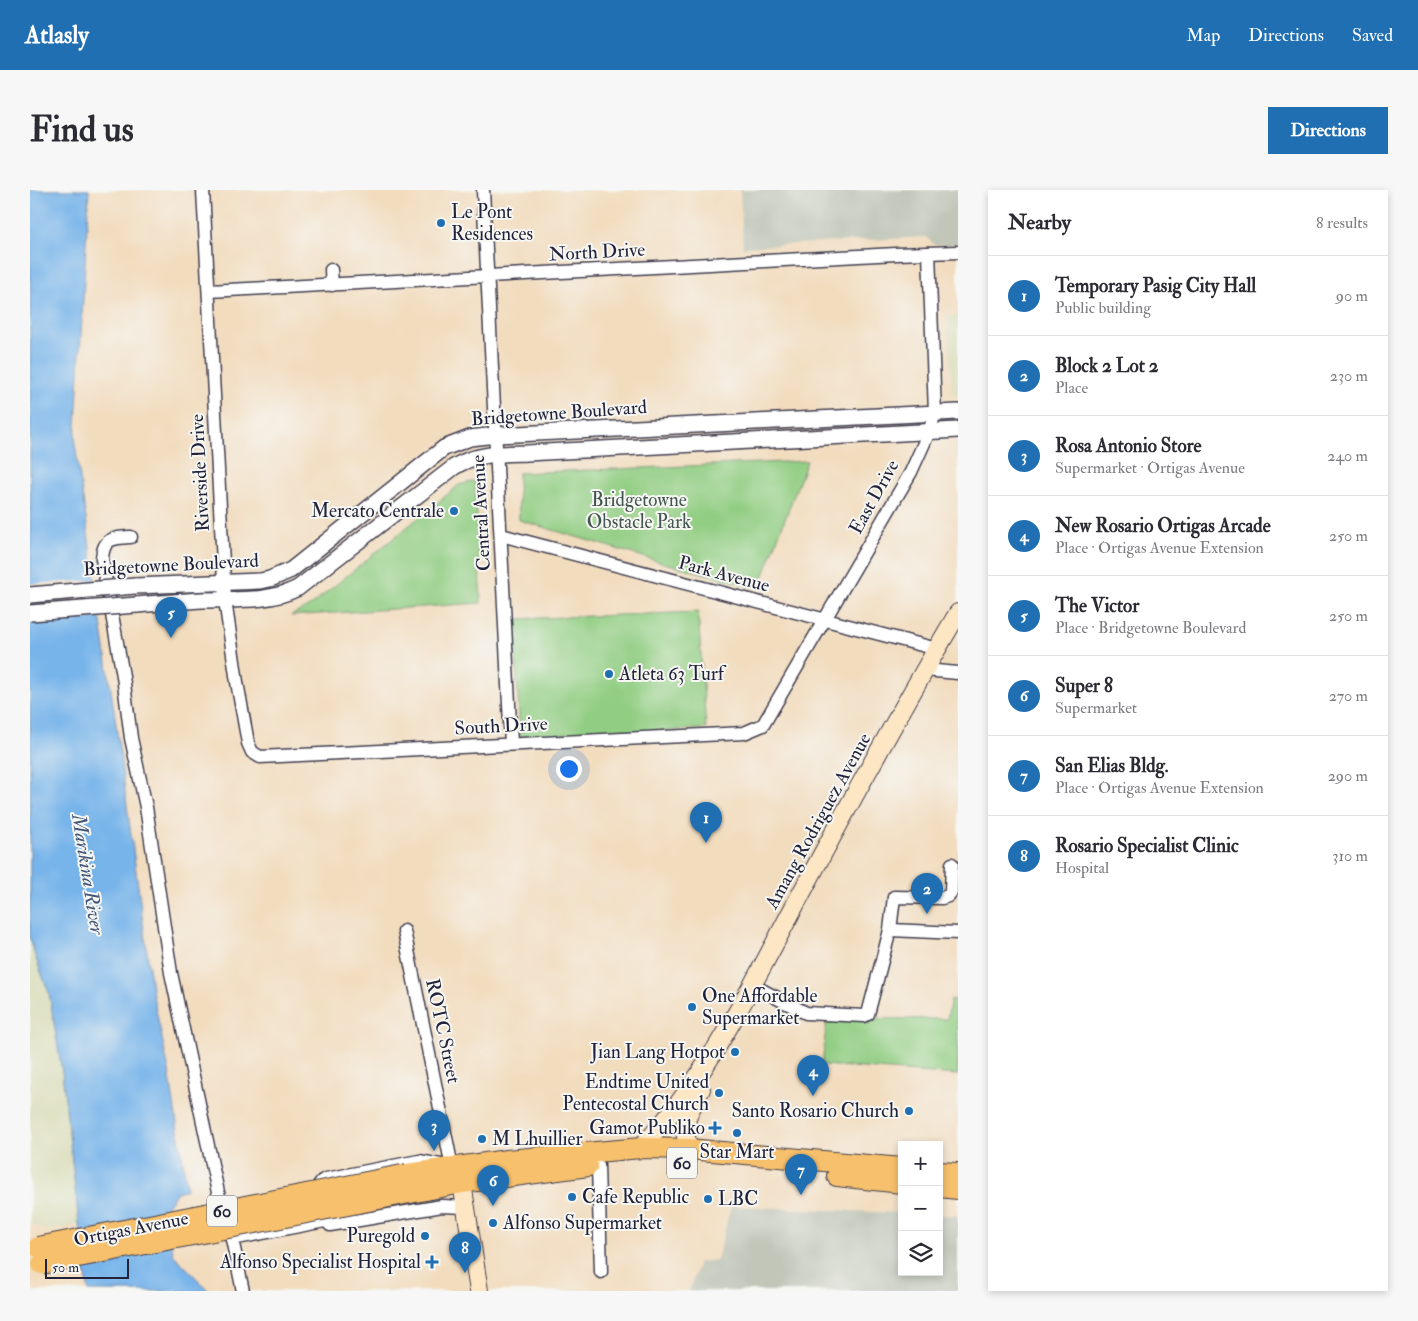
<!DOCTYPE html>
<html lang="en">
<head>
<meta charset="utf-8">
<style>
	body { margin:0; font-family:"IM FELL Double Pica",serif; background:#f7f7f7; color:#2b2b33 }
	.controls { position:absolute; right:15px; bottom:15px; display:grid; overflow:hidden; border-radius:0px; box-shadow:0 2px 8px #0003 }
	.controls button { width:45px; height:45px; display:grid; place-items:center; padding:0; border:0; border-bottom:1px solid #e1e1e2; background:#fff; color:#2b2b33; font:25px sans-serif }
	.scale { position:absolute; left:15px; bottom:12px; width:84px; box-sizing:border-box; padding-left:5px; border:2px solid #22223b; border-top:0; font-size:14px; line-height:18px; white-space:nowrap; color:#22223b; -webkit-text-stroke:4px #f6f6f2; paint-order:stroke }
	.you { position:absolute; left:538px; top:578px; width:18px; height:18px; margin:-12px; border:4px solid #fff; border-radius:50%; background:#1a73e8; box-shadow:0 0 0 8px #1a73e833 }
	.badge { display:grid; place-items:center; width:32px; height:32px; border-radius:50%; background:#1f6fb2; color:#fff; font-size:16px; font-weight:700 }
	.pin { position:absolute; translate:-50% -41px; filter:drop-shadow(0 1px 2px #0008) }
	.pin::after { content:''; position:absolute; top:26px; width:18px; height:15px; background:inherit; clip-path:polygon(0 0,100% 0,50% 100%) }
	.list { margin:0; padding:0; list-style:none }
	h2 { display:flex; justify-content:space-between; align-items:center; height:65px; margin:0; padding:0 20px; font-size:21px }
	h2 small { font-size:16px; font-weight:400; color:#7c7c81 }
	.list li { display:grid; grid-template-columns:32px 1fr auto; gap:15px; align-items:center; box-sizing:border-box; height:80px; padding:0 20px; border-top:1px solid #e1e1e2 }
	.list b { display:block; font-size:19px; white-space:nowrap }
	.list p { margin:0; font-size:16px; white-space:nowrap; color:#7c7c81 }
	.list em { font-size:16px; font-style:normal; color:#7c7c81 }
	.icon { flex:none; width:28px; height:28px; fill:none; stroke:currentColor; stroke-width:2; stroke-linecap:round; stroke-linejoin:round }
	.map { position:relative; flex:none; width:928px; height:1101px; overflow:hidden; border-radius:0px }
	header { display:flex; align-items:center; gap:30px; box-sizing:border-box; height:70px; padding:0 25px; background:#1f6fb2; color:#fff }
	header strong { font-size:24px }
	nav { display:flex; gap:28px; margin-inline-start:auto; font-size:18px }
	.intro { display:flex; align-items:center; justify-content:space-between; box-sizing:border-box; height:120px; padding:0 30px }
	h1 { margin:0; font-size:35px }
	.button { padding:12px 22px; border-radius:0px; background:#1f6fb2; color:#fff; font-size:18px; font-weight:700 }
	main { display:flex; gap:30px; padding:0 30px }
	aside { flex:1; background:#fff; border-radius:0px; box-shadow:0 2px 8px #0003 }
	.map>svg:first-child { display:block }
</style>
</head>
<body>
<header>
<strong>Atlasly</strong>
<nav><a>Map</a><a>Directions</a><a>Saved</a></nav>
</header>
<div class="intro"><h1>Find us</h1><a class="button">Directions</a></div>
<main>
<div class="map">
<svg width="928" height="1101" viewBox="0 0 928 1101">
	<rect width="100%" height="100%" fill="#f6f6f2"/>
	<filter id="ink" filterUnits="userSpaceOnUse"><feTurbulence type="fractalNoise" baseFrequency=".02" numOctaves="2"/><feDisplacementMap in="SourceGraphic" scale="10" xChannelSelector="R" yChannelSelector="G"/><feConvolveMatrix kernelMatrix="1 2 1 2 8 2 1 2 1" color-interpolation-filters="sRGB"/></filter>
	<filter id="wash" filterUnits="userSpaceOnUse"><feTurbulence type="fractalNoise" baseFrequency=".0096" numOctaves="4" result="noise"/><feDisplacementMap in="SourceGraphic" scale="20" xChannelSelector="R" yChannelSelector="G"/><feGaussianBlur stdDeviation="1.12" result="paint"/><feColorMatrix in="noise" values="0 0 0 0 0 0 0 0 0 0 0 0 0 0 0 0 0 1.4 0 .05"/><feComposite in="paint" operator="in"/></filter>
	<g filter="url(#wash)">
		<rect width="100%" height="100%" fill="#f2dcbe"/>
		<g fill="#dbdebc">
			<polygon points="928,125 928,209 922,202 917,126"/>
			<polygon points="0,748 6,769 19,803 32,882 50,1035 17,1041 0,1033"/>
		</g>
		<g fill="#c1c6b9">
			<polygon points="710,0 928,0 928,54 905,55 896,47 713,57"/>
			<polygon points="701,1016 872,1023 872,1082 909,1082 909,1025 928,1026 928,1101 659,1101 669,1072 687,1070"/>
		</g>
		<g fill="#91cd82" stroke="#5a785e">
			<polygon points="777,271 729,398 634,373 489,330 488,283"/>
			<polygon points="445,291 451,413 261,426 281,415 429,295"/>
			<polygon points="668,422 676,539 490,546 484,429"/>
			<polygon points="921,809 928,810 928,885 792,875 797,828 917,829"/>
		</g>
		<polygon fill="#77b4ea" stroke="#4c6b92" points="0,0 59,0 45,254 85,527 123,806 139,881 157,999 147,1002 136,1017 143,1064 179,1101 59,1101 54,1078 32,882 19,803 6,769 0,748"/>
		<polygon fill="#f2dcbe" points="67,390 73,427 0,433 0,394"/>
	</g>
	<g filter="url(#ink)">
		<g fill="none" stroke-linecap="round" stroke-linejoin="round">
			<g stroke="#413e4f" stroke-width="15">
				<g id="minor">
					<polyline points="173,0 195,410 207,492 218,553 222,562 230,567 714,543 733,535 881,282 899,242 905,223 899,63"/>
					<polyline points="453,0 481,554"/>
					<polyline points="301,80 302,95"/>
					<polyline points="179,101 866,64 928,62"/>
					<polyline points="471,345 907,459"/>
					<path d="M101,347C83,348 73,348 72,369L93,486L101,548L116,617L141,783L189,1007L202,1049L213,1101"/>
					<polyline points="895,480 928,483"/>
					<polyline points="860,740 928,743"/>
					<polyline points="374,741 422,977 389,971 296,989 292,991 289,995 297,1030 300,1035 412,1016 435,1017"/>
					<polyline points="724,796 776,823 834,826 838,824 860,740 864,707 912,708 918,706 921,702 922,674"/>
					<polyline points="568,975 571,1082"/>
					<polyline points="202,1049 305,1029"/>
				</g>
			</g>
			<g stroke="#413e4f" stroke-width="18">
				<g id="tertiary">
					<polyline points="105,396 230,391 240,389 261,380 414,258 440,248 466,245 928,222"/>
					<path d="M107,415C129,413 151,411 173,410C205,409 238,413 268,398L424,277C445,263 472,264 497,263L928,240"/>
				</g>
			</g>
			<g stroke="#413e4f" stroke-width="20">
				<g id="secondary">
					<path d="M611,958C677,888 719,801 764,717C817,618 871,519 928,423"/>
					<path d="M659,959C650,934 659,922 671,899"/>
					<polyline points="432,993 449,1101"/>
				</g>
			</g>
			<g stroke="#413e4f" stroke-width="22">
				<g id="primary">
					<polyline points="909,982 928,983"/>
					<polyline points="377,984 477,970 611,958 659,959 872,978"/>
					<polyline points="807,986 872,993"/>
					<polyline points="909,997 928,999"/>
					<polyline points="380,1003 432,993 558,976"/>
				</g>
			</g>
			<use href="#minor" stroke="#fff" stroke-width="12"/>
			<use href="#tertiary" stroke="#fff" stroke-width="15"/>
			<use href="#secondary" stroke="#fce6c4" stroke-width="18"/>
			<use href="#primary" stroke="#f7c06c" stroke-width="20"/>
			<g stroke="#413e4f" stroke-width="18" stroke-linecap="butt">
				<g id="tertiary-bridge">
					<polyline points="0,405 105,396"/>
					<polyline points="0,423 107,415"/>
				</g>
			</g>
			<g stroke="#413e4f" stroke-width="22" stroke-linecap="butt">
				<g id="primary-bridge">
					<polyline points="8,1057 377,984"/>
					<polyline points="12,1074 380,1003"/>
				</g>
			</g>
			<use href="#tertiary-bridge" stroke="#fff" stroke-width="15"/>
			<use href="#primary-bridge" stroke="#f7c06c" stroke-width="20"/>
		</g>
	</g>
	<g fill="#1f6fb2" stroke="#f6f6f2" stroke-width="2">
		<circle cx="411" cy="33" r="5"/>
		<circle cx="424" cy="321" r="5"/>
		<circle cx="579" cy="484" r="5"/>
		<circle cx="662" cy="817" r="5"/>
		<circle cx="705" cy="862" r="5"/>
		<circle cx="689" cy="903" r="5"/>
		<circle cx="879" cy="921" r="5"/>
		<path d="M682.5 930.5h5v5h5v5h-5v5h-5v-5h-5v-5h5z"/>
		<circle cx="707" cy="943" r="5"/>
		<circle cx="452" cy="949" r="5"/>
		<circle cx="542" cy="1007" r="5"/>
		<circle cx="678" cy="1009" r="5"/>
		<circle cx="463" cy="1033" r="5"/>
		<circle cx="395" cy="1046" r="5"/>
		<path d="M399.5 1064.5h5v5h5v5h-5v5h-5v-5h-5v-5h5z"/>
	</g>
	<g text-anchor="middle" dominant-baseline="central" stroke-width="4" stroke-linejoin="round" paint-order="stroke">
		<g fill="#f6f6f2" stroke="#626272" stroke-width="1">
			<rect x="637" y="957.5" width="30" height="31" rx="4"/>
			<rect x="177" y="1005.5" width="30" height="31" rx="4"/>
		</g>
		<g font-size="18" font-weight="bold" fill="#22223b">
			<text x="652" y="973">60</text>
			<text x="192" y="1021">60</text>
		</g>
		<g font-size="19" fill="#22223b" stroke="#f6f6f2" text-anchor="start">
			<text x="421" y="22">Le Pont<tspan x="421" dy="22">Residences</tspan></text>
			<text x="414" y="321" text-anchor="end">Mercato Centrale</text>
			<text x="589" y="484">Atleta 63 Turf</text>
			<text x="672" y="806">One Affordable<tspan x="672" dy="22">Supermarket</tspan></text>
			<text x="695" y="862" text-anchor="end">Jian Lang Hotpot</text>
			<text x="679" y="892" text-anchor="end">Endtime United<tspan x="679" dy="22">Pentecostal Church</tspan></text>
			<text x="869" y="921" text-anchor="end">Santo Rosario Church</text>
			<text x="675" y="938" text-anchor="end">Gamot Publiko</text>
			<text x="462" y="949">M Lhuillier</text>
			<text x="707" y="962" text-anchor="middle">Star Mart</text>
			<text x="552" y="1007">Cafe Republic</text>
			<text x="688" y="1009">LBC</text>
			<text x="473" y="1033">Alfonso Supermarket</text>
			<text x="385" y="1046" text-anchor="end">Puregold</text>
			<text x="391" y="1072" text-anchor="end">Alfonso Specialist Hospital</text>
		</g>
		<g font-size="19" fill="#22223b" stroke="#f6f6f2">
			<text transform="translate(567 62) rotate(-3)">North Drive</text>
			<text transform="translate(529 223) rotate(-4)">Bridgetowne Boulevard</text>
			<text transform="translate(170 283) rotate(-93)">Riverside Drive</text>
			<text transform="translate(844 307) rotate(-61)">East Drive</text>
			<text transform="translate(451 323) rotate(-93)">Central Avenue</text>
			<text transform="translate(141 375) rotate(-3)">Bridgetowne Boulevard</text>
			<text transform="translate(694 384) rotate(15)">Park Avenue</text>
			<text transform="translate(471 536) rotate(-3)">South Drive</text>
			<text transform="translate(788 631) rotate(-61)">Amang Rodriguez Avenue</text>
			<text transform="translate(413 841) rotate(78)">ROTC Street</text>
			<text transform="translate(101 1039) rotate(-11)">Ortigas Avenue</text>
		</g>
		<g font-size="19" fill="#435550" stroke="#f6f6f2">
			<text x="609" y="310">Bridgetowne<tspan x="609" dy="22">Obstacle Park</tspan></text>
		</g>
		<g font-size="20" font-style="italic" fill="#405578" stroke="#f6f6f2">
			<text transform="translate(58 684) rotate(81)">Marikina River</text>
		</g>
	</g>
</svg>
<div class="controls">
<button>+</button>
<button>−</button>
<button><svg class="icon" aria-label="layers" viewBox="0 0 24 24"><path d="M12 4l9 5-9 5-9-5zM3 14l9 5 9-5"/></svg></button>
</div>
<div class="scale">50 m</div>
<div class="you"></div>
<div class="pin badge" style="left:676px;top:653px">1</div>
<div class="pin badge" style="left:897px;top:724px">2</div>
<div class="pin badge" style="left:404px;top:961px">3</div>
<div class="pin badge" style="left:783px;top:906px">4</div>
<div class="pin badge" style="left:141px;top:448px">5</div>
<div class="pin badge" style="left:463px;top:1016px">6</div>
<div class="pin badge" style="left:771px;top:1005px">7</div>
<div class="pin badge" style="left:435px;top:1083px">8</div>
</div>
<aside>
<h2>Nearby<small>8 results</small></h2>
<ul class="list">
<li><span class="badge">1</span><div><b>Temporary Pasig City Hall</b><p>Public building</p></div><em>90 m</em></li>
<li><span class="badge">2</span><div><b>Block 2 Lot 2</b><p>Place</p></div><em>230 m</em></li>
<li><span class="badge">3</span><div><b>Rosa Antonio Store</b><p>Supermarket · Ortigas Avenue</p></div><em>240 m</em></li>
<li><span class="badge">4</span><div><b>New Rosario Ortigas Arcade</b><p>Place · Ortigas Avenue Extension</p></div><em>250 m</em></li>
<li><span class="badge">5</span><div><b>The Victor</b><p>Place · Bridgetowne Boulevard</p></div><em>250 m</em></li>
<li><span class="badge">6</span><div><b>Super 8</b><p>Supermarket</p></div><em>270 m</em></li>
<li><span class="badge">7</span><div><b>San Elias Bldg.</b><p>Place · Ortigas Avenue Extension</p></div><em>290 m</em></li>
<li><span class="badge">8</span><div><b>Rosario Specialist Clinic</b><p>Hospital</p></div><em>310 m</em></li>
</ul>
</aside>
</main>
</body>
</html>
